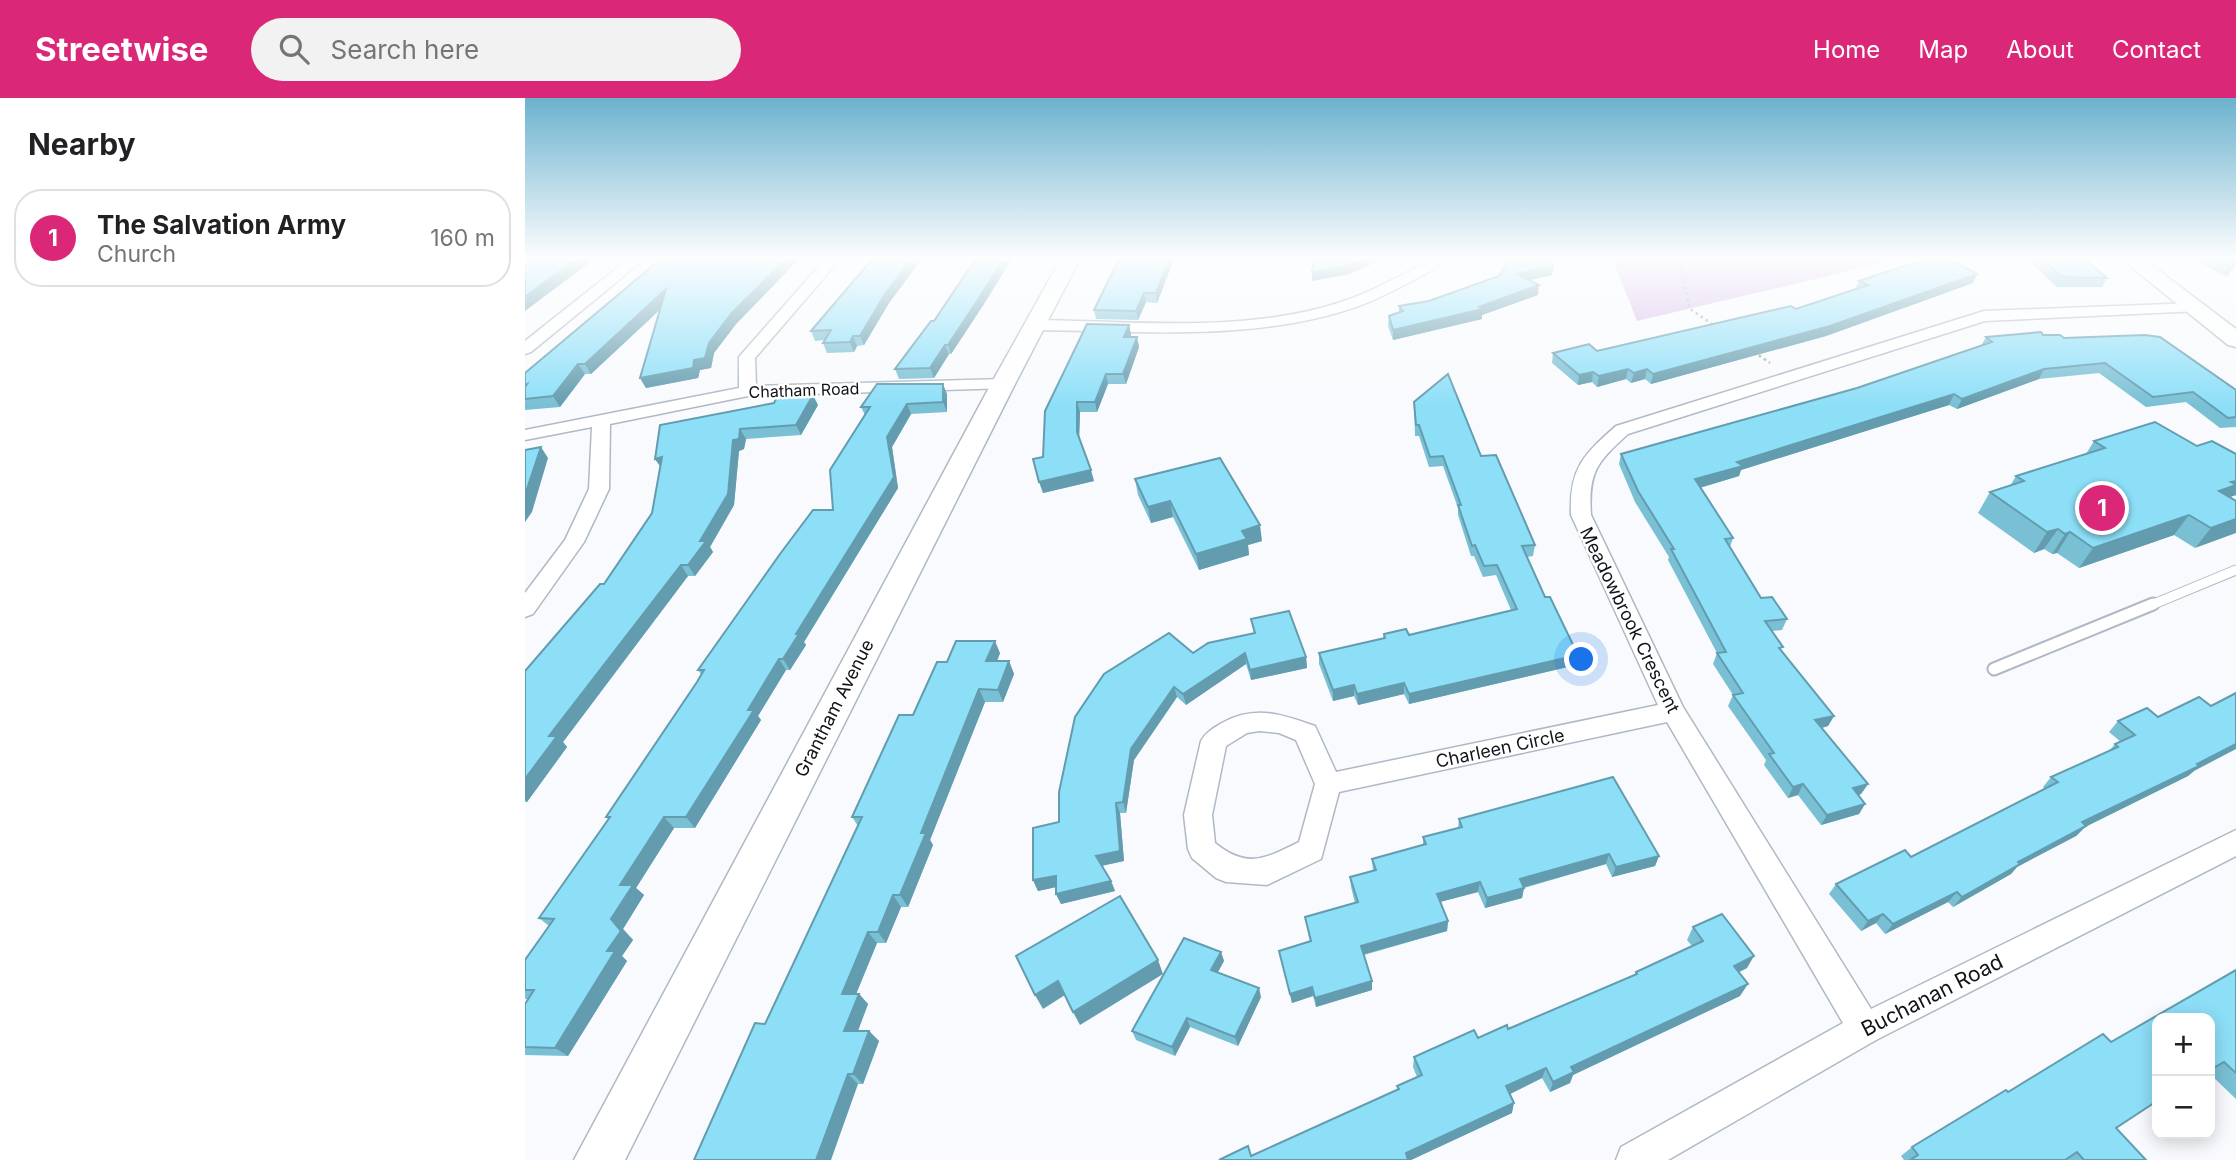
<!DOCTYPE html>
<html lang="en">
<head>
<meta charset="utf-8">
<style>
	body { margin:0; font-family:Inter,sans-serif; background:#f2f2f2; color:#202124 }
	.controls { position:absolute; right:21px; bottom:21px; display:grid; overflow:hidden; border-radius:14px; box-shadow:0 4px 18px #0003 }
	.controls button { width:63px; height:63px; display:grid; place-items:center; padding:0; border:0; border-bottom:2px solid #e0e0e0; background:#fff; color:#202124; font:35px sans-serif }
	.you { position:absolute; left:1057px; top:562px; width:24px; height:24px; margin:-18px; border:5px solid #fff; border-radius:50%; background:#1a73e8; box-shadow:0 0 0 10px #1a73e833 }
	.badge { display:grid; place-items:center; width:46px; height:46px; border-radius:50%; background:#db2777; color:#fff; font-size:23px; font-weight:700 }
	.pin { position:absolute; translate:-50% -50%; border:4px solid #fff; box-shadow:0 2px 7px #0006 }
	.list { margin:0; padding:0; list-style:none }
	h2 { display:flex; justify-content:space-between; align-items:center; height:91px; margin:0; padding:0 28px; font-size:30px }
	h2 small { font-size:23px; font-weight:400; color:#757577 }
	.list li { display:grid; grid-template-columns:46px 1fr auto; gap:21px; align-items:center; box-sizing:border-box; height:98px; margin:0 14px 14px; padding:0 14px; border:2px solid #e0e0e0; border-radius:28px }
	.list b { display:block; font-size:26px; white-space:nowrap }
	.list p { margin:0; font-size:23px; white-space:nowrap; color:#757577 }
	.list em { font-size:23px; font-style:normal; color:#757577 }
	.icon { flex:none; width:38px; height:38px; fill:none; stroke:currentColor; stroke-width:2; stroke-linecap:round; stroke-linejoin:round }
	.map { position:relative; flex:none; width:1711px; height:1062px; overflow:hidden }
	header { display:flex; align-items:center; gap:42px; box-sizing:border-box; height:98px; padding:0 35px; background:#db2777; color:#fff }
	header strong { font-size:33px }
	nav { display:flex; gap:38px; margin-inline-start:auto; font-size:24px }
	.search { width:490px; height:63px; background:#f2f2f2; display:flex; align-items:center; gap:18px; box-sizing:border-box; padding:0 24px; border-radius:38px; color:#757577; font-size:26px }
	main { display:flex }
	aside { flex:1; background:#fff }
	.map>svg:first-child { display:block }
</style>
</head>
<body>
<header>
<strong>Streetwise</strong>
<div class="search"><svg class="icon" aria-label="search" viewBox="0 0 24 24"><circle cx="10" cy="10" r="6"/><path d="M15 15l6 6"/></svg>Search here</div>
<nav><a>Home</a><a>Map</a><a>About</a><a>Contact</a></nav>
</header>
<main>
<aside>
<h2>Nearby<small></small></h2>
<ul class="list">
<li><span class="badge">1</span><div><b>The Salvation Army</b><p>Church</p></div><em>160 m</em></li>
</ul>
</aside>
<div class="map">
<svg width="1711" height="1062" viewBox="0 0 1711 1062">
	<rect width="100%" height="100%" fill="#f8fafd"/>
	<polygon fill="#d5bbec" points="1087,159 1384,159 1112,223"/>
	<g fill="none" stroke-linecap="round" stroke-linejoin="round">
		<g stroke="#afb9c5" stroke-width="11">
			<polyline id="lane-far1" points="1624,508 1711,472"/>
		</g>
		<g stroke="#afb9c5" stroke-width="15">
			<polyline id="lane" points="1469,571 1628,506"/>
		</g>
		<g stroke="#afb9c5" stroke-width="3">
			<g id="street">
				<polygon points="106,159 122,159 6,254 0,256 0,243"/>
				<polygon points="302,159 317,159 230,260 231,288 478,281 486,286 484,290 223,298 85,326 84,391 59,444 8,516 0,519 0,495 40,442 64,391 67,329 0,342 0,332 214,290 214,259"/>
				<path d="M903,159H917L913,169C886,183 859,199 831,209C729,244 615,233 510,232L502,227L510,222C611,223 722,236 819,203C848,193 875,178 902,164Z"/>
				<path d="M1669,205L1674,207L1677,210L1674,213L1460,223L1103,336C1072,364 1063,374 1066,417L1158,609L1346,911L1711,732V758L1351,942L1143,1062H1091L1096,1049L1318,925L1142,624L814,694L796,761L742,787L701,784L691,780L667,760L663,751L659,717L676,643C681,634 689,630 697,625C730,607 757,616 790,628L811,674L1133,607L1046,417C1044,371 1058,357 1091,328L1459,213ZM734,633L754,635L771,642L790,686L774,744C740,761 722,771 690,745L687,717L701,648L722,635Z"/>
			</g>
		</g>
		<g stroke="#afb9c5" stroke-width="3">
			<g id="secondary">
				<polygon points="537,159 556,159 490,286 100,1062 49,1062 466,286"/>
				<polygon points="1594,159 1616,159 1711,231 1711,249 1703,247"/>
			</g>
		</g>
		<g stroke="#a3a5a9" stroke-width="2.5" stroke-dasharray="2.5 3.5" stroke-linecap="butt">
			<polyline points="1139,159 1155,165 1173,159"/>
			<polyline points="1155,165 1165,211 1190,228"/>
			<polyline points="1229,254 1245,265"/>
		</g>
		<use href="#lane-far1" stroke="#fff" stroke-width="9"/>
		<use href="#lane" stroke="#fff" stroke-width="11"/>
		<use href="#street" fill="#fff" fill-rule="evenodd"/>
		<use href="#secondary" fill="#fff" fill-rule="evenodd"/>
	</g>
	<g fill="#79c0d5">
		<polygon points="138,159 276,159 211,226 189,255 186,270 175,272 173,280 121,290 115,280 136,211 66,276 60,276 35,309 0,312 0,275"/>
		<polygon points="452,159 488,159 457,209 426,256 424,256 409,280 374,281 370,271 409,223"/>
		<polygon points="1500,159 1557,159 1582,180 1577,189 1532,189"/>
		<polygon points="1664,159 1711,159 1711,164 1702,179"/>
		<polygon points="649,161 632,205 621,204 613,222 571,221 569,212"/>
		<polygon points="1028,168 1027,177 1005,182 1013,197 957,217 957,221 868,242 863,228 864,218 874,214 874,208 904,203"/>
		<polygon points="386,176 364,205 339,247 332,248 329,254 302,255 298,245 300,242 290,243 286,233"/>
		<polygon points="1452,176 1448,185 1301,238 1126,286 1120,281 1106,285 1101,281 1072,289 1067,284 1053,287 1027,265 1028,255 1072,253 1271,211 1330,192 1334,183"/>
		<polygon points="562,226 604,227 606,237 605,239 612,239 614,249 601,286 583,286 572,314 555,314 554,341 569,383 518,395 518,359"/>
		<polygon points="1518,237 1539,240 1711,292 1711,329 1695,330 1661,304 1621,309 1574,275 1514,281 1432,311 1424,307 1216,372 1214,378 1175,390 1208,440 1205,449 1236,500 1262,521 1257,532 1247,533 1257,553 1309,618 1303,628 1297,630 1343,686 1336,696 1333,697 1340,706 1334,716 1296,727 1273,697 1263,700 1239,667 1241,662 1203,608 1208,597 1188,566 1192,555 1143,462 1144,459 1110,404 1094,366 1096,356 1332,290 1456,248 1461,239"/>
		<polygon points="422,296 422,314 386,316 367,349 373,390 279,544 281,547 265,572 261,572 233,618 236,622 170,730 149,730 111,790 119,797 98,831 108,842 97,858 102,863 43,958 0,957 0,906 3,901 0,901 0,862 24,828 14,820 83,721 81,719 172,584 176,576 173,572 308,412 340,317 336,309"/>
		<polygon points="889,304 956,358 1010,447 1008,458 1002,459 1051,567 884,606 879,596 833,607 829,598 808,603 794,566 794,555 858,540 859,536 884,537 986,512 971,477 958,479 949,458 946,458 933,417 933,410 918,368 904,369 894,338 890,338"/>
		<polygon points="293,307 276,337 221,341 219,351 214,353 209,407 185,449 188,454 170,478 163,478 38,644 42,649 2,704 0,704 0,573 79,486 127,415 136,369 130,361 135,327"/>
		<polygon points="1569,343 1711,397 1704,399 1711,403 1670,450 1649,437 1554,470 1532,455 1527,456 1519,451 1509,455 1453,415 1465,394 1485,388 1491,378 1561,356"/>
		<polygon points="610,381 737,443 723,447 724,457 674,472 648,419 626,425 613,397"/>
		<polygon points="726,521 781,559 782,570 726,582 721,566 661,607 652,599 609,662 601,715 595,715 599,763 577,768 586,783 590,793 536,806 531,796 531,789 513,793 508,782 534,724 668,555 729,536"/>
		<polygon points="475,555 472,563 484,563 489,576 478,604 460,604 405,742 408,747 383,809 376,809 361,845 352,845 331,896 334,896 343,906 333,933 344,933 354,943 338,986 333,986 240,926 333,728 327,719 388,617 422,564"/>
		<polygon points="1593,623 1669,673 1663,678 1560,729 1551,738 1492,769 1486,776 1428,809 1423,804 1360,836 1351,825 1336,833 1304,796 1311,786 1386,759 1520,691 1518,689 1526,679 1584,653 1590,646 1596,644 1584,634"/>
		<polygon points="934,721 1134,758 1130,768 1087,779 1081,766 999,790 997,800 960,810 953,794 915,804 923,823 922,833 839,857 847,883 847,892 791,909 788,898 767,905 754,853 785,844 780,819 830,805 826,789 825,779 848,773 847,761 898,747 898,739 933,730"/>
		<polygon points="1168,829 1222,870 1214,874 1215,898 1048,977 1045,985 1025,994 1017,980 985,996 987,1015 886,1062 694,1062 726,1058 872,992 872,988 892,979 888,969 889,959 983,931 1110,877 1111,874 1167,848 1162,842"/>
		<polygon points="696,854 699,863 693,874 736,899 713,948 665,929 650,958 611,942 607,933"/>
		<polygon points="1711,872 1711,1001 1685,976 1685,920 1591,1030 1621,1062 1379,1062 1376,1058 1387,1049 1483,994 1586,944"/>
	</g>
	<g fill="#639cae">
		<polygon points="54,159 72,159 0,213 0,199"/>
		<polygon points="263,159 276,159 211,226 189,255 186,270 175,272 173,280 121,290 115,280 169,262 206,216"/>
		<polygon points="388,159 398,159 364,205 339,247 335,238 360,196"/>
		<polygon points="480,159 488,159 457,209 426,256 423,247"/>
		<polygon points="645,159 649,159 649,161 632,205 631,195"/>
		<polygon points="844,159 862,159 825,176 787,183 787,174"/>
		<polygon points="1028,168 1027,177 991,185 992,176"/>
		<polygon points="1452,176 1448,185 1301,238 1126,286 1128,276"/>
		<polygon points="1014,187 1013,197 957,217 957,221 868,242 868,232 954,209"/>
		<polygon points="141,191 147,200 66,276 60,266"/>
		<polygon points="619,195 621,204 613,222 611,213"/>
		<polygon points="604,227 606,237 601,249 599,239"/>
		<polygon points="328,238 332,248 329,254 325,244"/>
		<polygon points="612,239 614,249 601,286 598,276"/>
		<polygon points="420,247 424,256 409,280 405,270"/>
		<polygon points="53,266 60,276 35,309 28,298"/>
		<polygon points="1103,271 1101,281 1072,289 1074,278"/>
		<polygon points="1122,271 1120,281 1106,285 1109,275"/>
		<polygon points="1519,271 1514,281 1432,311 1437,301"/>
		<polygon points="1068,274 1067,284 1053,287 1054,277"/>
		<polygon points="581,276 583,286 572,314 570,304"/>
		<polygon points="418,286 422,296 422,314 418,304"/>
		<polygon points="1429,296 1424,307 1216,372 1214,378 1167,392 1170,381 1212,364"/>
		<polygon points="288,297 293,307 276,337 271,327"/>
		<polygon points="552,304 555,314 554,344 552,334"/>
		<polygon points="382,306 386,316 367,349 373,390 279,544 281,547 265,572 258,561 362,339"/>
		<polygon points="215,331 221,341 219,351 214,353 209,407 185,449 188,454 170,478 163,467 175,443 208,342"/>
		<polygon points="16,349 23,360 7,414 0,424 0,397"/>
		<polygon points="137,359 137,371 130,361"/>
		<polygon points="566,372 569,383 518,395 514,384"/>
		<polygon points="1711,383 1711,397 1700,401 1694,393 1706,384"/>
		<polygon points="645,403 648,419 626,425 623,409"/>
		<polygon points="1664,417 1649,437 1554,470 1568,450"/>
		<polygon points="1711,421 1711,435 1670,450 1686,430"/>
		<polygon points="735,427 737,443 723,447 724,457 674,472 671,456 717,433"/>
		<polygon points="1533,431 1519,451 1509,455 1522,434"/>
		<polygon points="1545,434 1532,455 1527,456 1540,436"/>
		<polygon points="156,467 163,478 38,644 42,649 2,704 0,702 0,681 24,638"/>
		<polygon points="470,543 475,555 467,576 461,563"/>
		<polygon points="720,555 721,566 661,607 658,596"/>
		<polygon points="1053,557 1051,567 884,606 884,596"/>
		<polygon points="781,559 782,570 726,582 725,572"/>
		<polygon points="254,561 261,572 233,618 236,622 170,730 161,719 223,612"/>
		<polygon points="484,563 489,576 478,604 473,592"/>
		<polygon points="879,585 879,596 833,607 832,596"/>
		<polygon points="829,587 829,598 808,603 808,592"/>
		<polygon points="649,589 652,599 609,662 601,715 598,704 606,651"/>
		<polygon points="454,591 460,604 405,742 408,747 383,809 375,797 396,735"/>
		<polygon points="1309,618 1303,628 1285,633 1290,622"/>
		<polygon points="1711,646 1711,651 1669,673 1663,678 1560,729 1551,738 1492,769 1486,776 1428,809 1437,799 1557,724"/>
		<polygon points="1278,686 1273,697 1263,700 1268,689"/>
		<polygon points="1343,686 1336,696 1321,701 1328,690"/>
		<polygon points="591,705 595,715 599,763 575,768 571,758"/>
		<polygon points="1340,706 1334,716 1296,727 1302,717"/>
		<polygon points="139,719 149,730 111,790 119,797 98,831 108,842 97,858 102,863 43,958 30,950 82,853 86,821 95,787"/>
		<polygon points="1084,756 1081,766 993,791 995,781"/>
		<polygon points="1134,758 1130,768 1087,779 1091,769"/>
		<polygon points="531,778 536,788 513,793 508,782"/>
		<polygon points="586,783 590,793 536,806 531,796"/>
		<polygon points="955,784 953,794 911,805 912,796"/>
		<polygon points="999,790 997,800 960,810 962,800"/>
		<polygon points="1432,794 1423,804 1360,836 1368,826"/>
		<polygon points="368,797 376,809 361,845 353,834"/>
		<polygon points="1358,816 1351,825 1336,833 1343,823"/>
		<polygon points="923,823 922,833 836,857 836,848"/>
		<polygon points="343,834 352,845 327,906 317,896"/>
		<polygon points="696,854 699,863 689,881 686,872"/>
		<polygon points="1229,858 1222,870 1202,880 1209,868"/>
		<polygon points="633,862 638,876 555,927 548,914"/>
		<polygon points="533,883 540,897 518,911 510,897"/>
		<polygon points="847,883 847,892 791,909 790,900"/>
		<polygon points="1223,886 1215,898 1048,977 1045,985 1025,994 1028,984 1046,969"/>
		<polygon points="787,889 788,898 767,905 765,896"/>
		<polygon points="734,890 736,899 713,948 710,939"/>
		<polygon points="334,896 343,906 329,943 319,933"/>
		<polygon points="662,920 665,929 650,958 647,949"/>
		<polygon points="344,933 354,943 338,986 328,976"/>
		<polygon points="1021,970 1017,980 979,999 981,988"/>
		<polygon points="323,976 333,986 306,1062 291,1062"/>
		<polygon points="989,1005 987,1015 886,1062 880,1062 881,1055"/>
	</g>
	<g fill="#8ddff8" stroke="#639cae" stroke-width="2">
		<polygon points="10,159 54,159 0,199 0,167"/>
		<polygon points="138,159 263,159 206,216 184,245 180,260 169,262 168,270 115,280 141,191 60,266 53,266 28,298 0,301 0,289 2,286 0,287 0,275"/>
		<polygon points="349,159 388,159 360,196 335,238 328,238 325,244 298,245 306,232 286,233"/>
		<polygon points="452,159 480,159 454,200 423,247 420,247 405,270 370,271 406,223 409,223"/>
		<polygon points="595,159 645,159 631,195 619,195 611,213 569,212"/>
		<polygon points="789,159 844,159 825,167 787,174"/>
		<polygon points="986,159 1027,159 1028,168 992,176 1014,187 954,209 958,211 868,232 864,218 878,213 874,208 904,203 974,178"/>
		<polygon points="1515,159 1557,159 1582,180 1537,179"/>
		<polygon points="1687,159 1711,159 1711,164 1708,170"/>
		<polygon points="1422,160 1452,176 1305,228 1128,276 1122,271 1109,275 1103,271 1074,278 1068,274 1054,277 1028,255 1064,246 1072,253 1266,208 1271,211 1343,187 1334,183 1391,164"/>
		<polygon points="562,226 604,227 599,239 612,239 598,276 581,276 570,304 552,304 552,334 566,372 514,384 508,361 518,359 520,313"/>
		<polygon points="1516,234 1518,237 1535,237 1539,240 1620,237 1635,239 1711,292 1711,319 1703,320 1668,294 1628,299 1580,265 1519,271 1437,301 1429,296 1212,364 1218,368 1170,381 1208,440 1200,441 1236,500 1247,499 1262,521 1240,523 1258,549 1254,550 1309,618 1290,622 1343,686 1328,690 1340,706 1302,717 1278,686 1268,689 1244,656 1249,655 1208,597 1218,595 1192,555 1201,554 1146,451 1149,451 1113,393 1096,356 1332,290 1467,244 1461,239"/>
		<polygon points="923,276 956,358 971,357 1010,447 997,448 1020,499 1025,499 1053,557 884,596 879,585 832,596 829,587 808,592 794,555 860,540 859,536 881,531 884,537 992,511 972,467 959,468 950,447 947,448 933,407 936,407 918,358 905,359 894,327 891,327 889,304"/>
		<polygon points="352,286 418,286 418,304 382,306 362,339 369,379 271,536 274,536 258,561 254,561 223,612 229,612 161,719 139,719 95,787 108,787 86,821 96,833 82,853 90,853 30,950 0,949 0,906 9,892 0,892 0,862 29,821 14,820 85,719 81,719 172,584 179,572 173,572 255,456 288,412 308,412 305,372 345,309 336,309"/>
		<polygon points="288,297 271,327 215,331 214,341 208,342 203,396 175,443 181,443 163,467 156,467 24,638 32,638 0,681 0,573 75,486 79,486 127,415 137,359 130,361 135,327 249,305 252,299"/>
		<polygon points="1630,324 1672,348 1687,343 1711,356 1711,383 1706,384 1711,387 1694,393 1711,403 1711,421 1686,430 1664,417 1568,450 1545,434 1540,436 1533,431 1522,434 1465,394 1499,383 1491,378 1580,350 1569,343"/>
		<polygon points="16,349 0,397 0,352"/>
		<polygon points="695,360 735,427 717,433 722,441 671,456 645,403 623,409 610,381"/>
		<polygon points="764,513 781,559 725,572 720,555 658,596 649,589 606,651 598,704 591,705 595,753 571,758 586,783 531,796 531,778 508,782 508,730 534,724 534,694 550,619 579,576 644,535 668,555 683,545 730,535 726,521"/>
		<polygon points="431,543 470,543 461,563 484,563 473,592 454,591 396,735 401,735 375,797 368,797 353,834 343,834 317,896 334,896 319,933 344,933 328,976 323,976 291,1062 169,1062 230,925 240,926 337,719 327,719 374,617 388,617 412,564 422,564"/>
		<polygon points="1711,595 1711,646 1672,666 1674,668 1557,724 1561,728 1493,764 1495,766 1437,799 1432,794 1368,826 1358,816 1343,823 1311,786 1380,752 1386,759 1533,684 1526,679 1593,649 1590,646 1610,637 1593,623 1622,610 1633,619 1674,599 1686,608"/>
		<polygon points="1088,679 1134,758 1091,769 1084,756 995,781 999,790 962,800 955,784 912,796 923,823 836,848 847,883 790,900 787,889 765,896 754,853 786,843 780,819 833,804 825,779 851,772 847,761 901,746 898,739 937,729 934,721"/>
		<polygon points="595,798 633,862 548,914 533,883 510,897 491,858"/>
		<polygon points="1197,816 1229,858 1209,868 1223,886 1046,969 1049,974 1028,984 1021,970 981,988 989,1005 881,1055 883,1062 694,1062 723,1048 726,1058 874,991 872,988 897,977 889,959 949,932 953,940 982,927 983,931 1112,876 1111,874 1178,843 1168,829"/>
		<polygon points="659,840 696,854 686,872 734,890 710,939 662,920 647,949 607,933"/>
		<polygon points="1711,872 1711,975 1699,964 1685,972 1685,920 1632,920 1632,1003 1591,1030 1621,1062 1559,1062 1552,1054 1540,1062 1385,1062 1393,1057 1387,1049 1481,992 1483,994 1578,936 1586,944"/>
	</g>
	<linearGradient id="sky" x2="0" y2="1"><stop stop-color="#6cb2ce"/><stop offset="0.52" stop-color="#fcfdfe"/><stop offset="1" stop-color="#fcfdfe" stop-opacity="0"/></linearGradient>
	<rect width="1711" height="308" fill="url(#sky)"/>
	<g text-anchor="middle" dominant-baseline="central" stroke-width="5" stroke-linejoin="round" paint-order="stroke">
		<g font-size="16" fill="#101418" stroke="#fff">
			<text transform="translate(279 292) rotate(-2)">Chatham Road</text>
		</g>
		<g font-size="18" fill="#101418" stroke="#fff">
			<text transform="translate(1105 522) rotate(64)">Meadowbrook Crescent</text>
			<text transform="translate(309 610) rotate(-63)">Grantham Avenue</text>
			<text transform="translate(975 650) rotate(-12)">Charleen Circle</text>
		</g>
		<g font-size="21" fill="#101418" stroke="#fff">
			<text transform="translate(1407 897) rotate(-27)">Buchanan Road</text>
		</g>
	</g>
</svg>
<div class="controls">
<button>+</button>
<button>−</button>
</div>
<div class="you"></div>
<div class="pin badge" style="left:1577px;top:410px">1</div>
</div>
</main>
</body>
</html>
